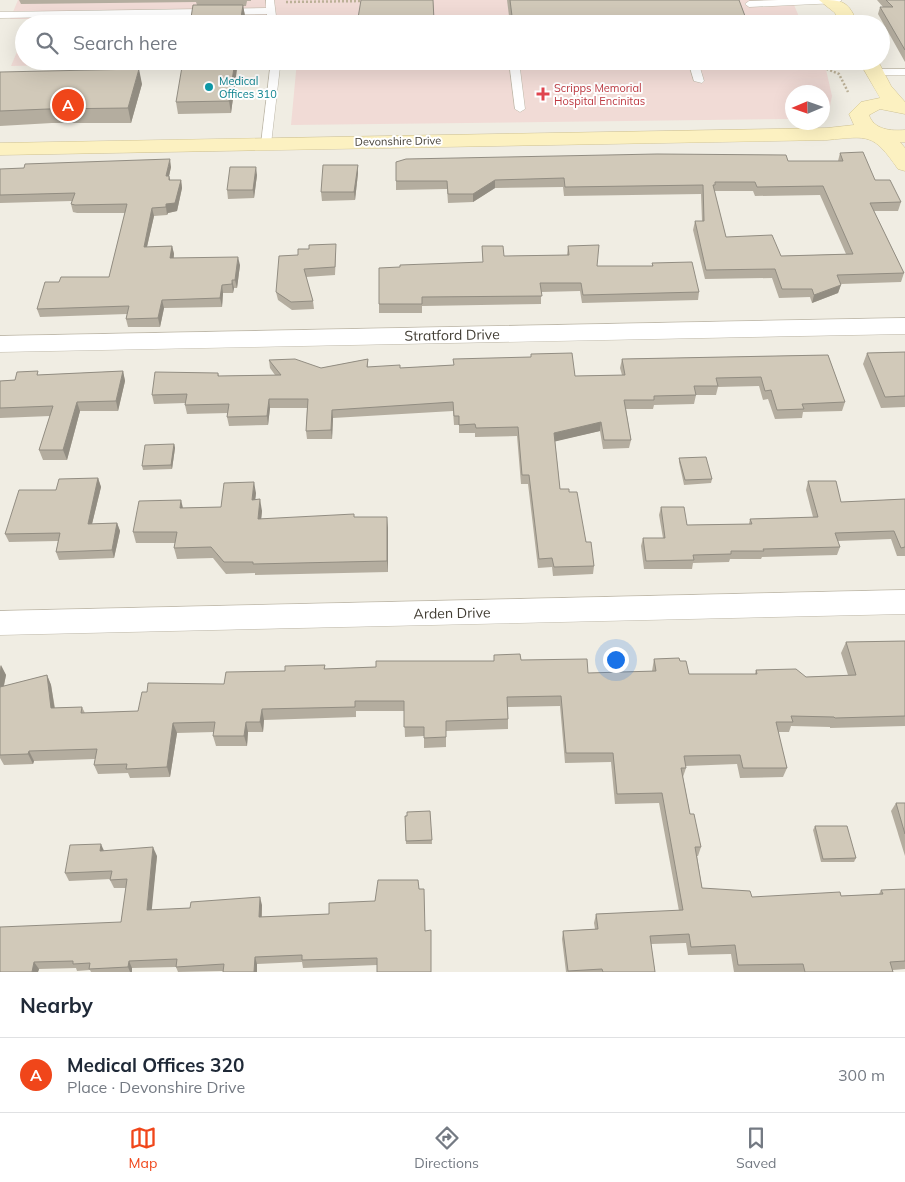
<!DOCTYPE html>
<html lang="en">
<head>
<meta charset="utf-8">
<style>
	body { margin:0; font-family:Mulish,sans-serif; background:#f6f6f7; color:#1f2937 }
	.compass { position:absolute; left:785px; top:85px; width:45px; height:45px; border-radius:50%; background:#fff; box-shadow:0 5px 20px #0002; rotate:268deg }
	.you { position:absolute; left:615px; top:659px; width:18px; height:18px; margin:-12px; border:4px solid #fff; border-radius:50%; background:#1a73e8; box-shadow:0 0 0 8px #1a73e833 }
	.badge { display:grid; place-items:center; width:32px; height:32px; border-radius:50%; background:#f0461a; color:#fff; font-size:16px; font-weight:700 }
	.pin { position:absolute; translate:-50% -50%; border:2px solid #fff; box-shadow:0 1px 5px #0006 }
	.list { margin:0; padding:0; list-style:none }
	h2 { display:flex; justify-content:space-between; align-items:center; height:65px; margin:0; padding:0 20px; font-size:21px }
	h2 small { font-size:16px; font-weight:400; color:#747a83 }
	.list li { display:grid; grid-template-columns:32px 1fr auto; gap:15px; align-items:center; box-sizing:border-box; height:75px; padding:0 20px; border-top:1px solid #e0e1e3 }
	.list b { display:block; font-size:19px; white-space:nowrap }
	.list p { margin:0; font-size:16px; white-space:nowrap; color:#747a83 }
	.list em { font-size:16px; font-style:normal; color:#747a83 }
	.icon { flex:none; width:28px; height:28px; fill:none; stroke:currentColor; stroke-width:2; stroke-linecap:round; stroke-linejoin:round }
	.map { position:relative; flex:none; width:905px; height:972px; overflow:hidden }
	.search { position:absolute; background:#fff; box-shadow:0 5px 20px #0002; left:15px; right:15px; top:15px; height:55px; display:flex; align-items:center; gap:12px; box-sizing:border-box; padding:0 18px; border-radius:28px; color:#747a83; font-size:19px }
	.sheet { height:140px; background:#fff }
	nav { display:flex; justify-content:space-around; align-items:center; box-sizing:border-box; height:70px; border-top:1px solid #e0e1e3; background:#fff; font-size:14px; color:#747a83 }
	nav a { display:grid; justify-items:center; gap:2px }
	nav .on { color:#f0461a }
	.map>svg:first-child { display:block }
</style>
</head>
<body>
<div class="map">
<svg width="905" height="972" viewBox="0 0 905 972">
	<rect width="100%" height="100%" fill="#f0ede3"/>
	<g fill="#f1dbd6">
		<polygon points="18,0 792,0 802,24 301,24 301,17 166,18 165,24 29,24 30,19 10,19"/>
		<polygon points="24,35 24,61 155,61 154,63 11,66"/>
		<polygon points="297,61 818,61 819,65 825,65 832,96 829,111 823,113 822,92 792,92 792,119 291,125"/>
	</g>
	<g fill="none" stroke-linecap="round" stroke-linejoin="round">
		<g stroke="#beb8a9" stroke-width="1">
			<g id="lane">
				<polygon points="266,0 274,0 277,24 267,24 267,14 0,18 0,12 266,8"/>
				<polygon points="779,0 842,0 838,3 749,7 745,4 749,1"/>
				<polygon points="271,61 501,61 496,64 280,67 271,144 266,147 261,144"/>
				<polygon points="509,61 519,61 525,109 520,112 515,109"/>
				<polygon points="688,61 698,61 704,81 702,83 694,81"/>
				<polygon points="905,69 905,75 874,75 869,72 874,69"/>
			</g>
		</g>
		<g stroke="#beb8a9" stroke-width="1">
			<g id="street">
				<polygon points="905,318 905,334 0,352 0,336"/>
				<polygon points="905,590 905,614 0,635 0,611"/>
			</g>
		</g>
		<g stroke="#cfc294" stroke-width="1">
			<g id="secondary">
				<path d="M819,0C844,0 848,1 858,24H840L835,13Z"/>
				<path d="M859,61H878L891,86L905,102V114L880,109L869,115C874,130 891,131 905,130V142H900L905,148V171L898,169C873,133 869,136 827,140L0,155V143L827,128L854,125L849,114L861,102L880,98Z"/>
			</g>
		</g>
		<g stroke="#bcb198" stroke-width="2.5" stroke-dasharray="2 2" stroke-linecap="butt">
			<polyline points="286,2 364,1"/>
			<polyline points="802,16 806,24"/>
			<polyline points="824,61 827,69 839,74 848,92"/>
		</g>
		<use href="#lane" fill="#fff" fill-rule="evenodd"/>
		<use href="#street" fill="#fff" fill-rule="evenodd"/>
		<use href="#secondary" fill="#fcf1c1" fill-rule="evenodd"/>
	</g>
	<g fill="#b4ad9f" fill-rule="evenodd">
		<polygon points="19,0 251,0 251,1 247,1 246,6 243,6 245,16 197,5 196,2 21,4"/>
		<polygon points="433,0 434,24 358,24 358,18"/>
		<polygon points="507,0 739,0 748,24 510,24"/>
		<polygon points="877,0 905,0 905,62 878,14 880,7 883,7"/>
		<polygon points="238,61 231,113 178,114 176,102"/>
		<polygon points="0,72 142,84 131,123 52,123 0,126"/>
		<path d="M840,153L901,202L898,211H874L904,273L901,282L841,284L838,293L812,303L810,297L779,298L772,278L705,279L693,230L695,221H702L701,194L564,196L563,187L495,188L473,202L448,203L447,189L396,190V162L838,161ZM714,191H753L755,196L820,195L846,254L781,256L726,237Z"/>
		<polygon points="358,165 358,173 355,200 322,201 321,192"/>
		<polygon points="171,167 169,176 170,180 181,180 182,188 177,211 168,213 167,215 154,216 147,247 172,246 174,254 174,258 240,265 237,288 234,288 233,293 223,293 222,307 164,308 160,327 128,327 126,319 127,314 40,317 37,309 59,282 109,277 125,213 77,213 73,212 71,204 72,201 0,203 0,169"/>
		<polygon points="257,175 254,198 228,199 227,190"/>
		<polygon points="482,246 504,256 567,255 568,246 597,266 652,266 652,263 699,292 698,300 582,303 580,291 541,292 541,304 422,306 422,313 379,313 379,304 400,267 483,262"/>
		<polygon points="336,253 335,275 306,277 313,301 314,309 292,310 278,300 276,292 298,255"/>
		<polygon points="905,352 905,407 881,408 863,364 867,353"/>
		<polygon points="531,354 575,376 622,375 620,368 622,359 828,355 845,402 842,411 803,412 802,418 775,419 768,399 763,400 759,386 718,387 716,395 696,395 694,404 654,405 653,409 626,409 631,440 629,448 603,449 600,431 555,441 560,489 569,492 586,542 594,566 593,574 553,576 552,567 538,568 528,484 521,484 517,436 475,437 475,433 459,433 459,425 454,425 453,411 333,418 332,439 307,439 306,431 307,408 270,408 268,425 229,426 227,417 228,413 187,414 185,405 185,403 154,404 152,395 218,373 219,376 275,375 270,368 269,360 321,368 368,359 368,367 400,368 453,365 531,357"/>
		<polygon points="123,371 125,381 118,411 80,411 67,460 43,460 39,450 50,416 0,418 0,381 15,380 39,375"/>
		<polygon points="174,444 175,448 172,469 143,470 142,466"/>
		<polygon points="679,458 712,479 711,483 684,485 679,462"/>
		<polygon points="98,478 101,487 92,524 117,523 120,531 114,558 59,560 56,552 58,541 9,542 5,534 56,490"/>
		<polygon points="808,481 841,502 905,499 905,556 897,556 891,539 838,541 840,547 837,555 762,557 761,559 730,559 729,562 693,563 692,569 644,569 641,546 643,538 663,538 659,515 661,507 687,525 749,524 750,519 813,517 806,490"/>
		<polygon points="256,493 255,500 262,511 261,519 354,517 388,528 388,572 255,575 255,573 226,574 213,558 177,559 174,548 175,543 136,543 133,532 183,508 221,507"/>
		<polygon points="905,641 905,726 830,728 830,727 791,726 789,732 778,732 787,768 783,777 740,778 737,764 685,766 686,768 683,777 690,814 701,847 698,856 697,856 702,888 752,897 841,896 879,894 881,890 905,889 905,969 893,970 893,972 734,972 731,954 688,955 686,943 651,944 655,972 566,972 562,939 563,931 595,929 594,923 596,914 679,911 659,803 615,804 611,762 565,763 560,706 508,707 508,729 446,731 446,747 424,748 424,736 405,737 404,711 356,711 356,717 264,720 263,732 248,732 247,746 216,746 213,736 214,732 177,733 170,777 130,778 128,773 98,774 94,765 95,759 34,761 33,764 4,765 0,758 0,665 6,675 4,686 47,675 51,685 55,708 82,707 85,713 138,711 224,684 285,671 325,665 325,669 376,667 494,661 494,655 588,673 652,671 654,659 680,661 689,674 755,674 756,670 806,677 848,675 841,653 846,642"/>
		<polygon points="896,803 905,803 905,856 891,811"/>
		<polygon points="430,811 432,844 406,844 405,816"/>
		<polygon points="815,826 856,858 854,862 821,862 813,830"/>
		<polygon points="104,851 157,856 151,910 262,905 262,917 329,914 375,901 377,965 303,968 302,962 257,964 257,972 223,972 223,971 178,972 176,967 132,968 132,972 91,972 90,970 77,971 76,968 39,969 38,972 0,972 121,922 126,888 114,888 110,880 111,879 69,881 65,873"/>
	</g>
	<g fill="#928d82">
		<polygon points="243,5 245,16 243,24 240,24"/>
		<polygon points="235,61 238,61 231,113 229,101"/>
		<polygon points="139,69 142,84 131,123 128,108"/>
		<polygon points="170,159 171,167 169,176 171,184 166,176"/>
		<polygon points="358,165 358,173 355,200 354,192"/>
		<polygon points="256,167 257,175 254,198 253,190"/>
		<polygon points="181,180 182,188 177,211 168,213 167,215 166,207 166,204"/>
		<polygon points="495,180 495,188 473,202 473,194"/>
		<polygon points="152,208 154,216 145,255 144,247"/>
		<polygon points="172,246 174,254 172,266 170,258"/>
		<polygon points="238,257 240,265 237,288 235,280"/>
		<polygon points="232,280 234,288 233,293 232,284"/>
		<polygon points="222,285 223,293 222,307 220,298"/>
		<polygon points="841,285 838,293 812,303 814,295"/>
		<polygon points="162,300 164,308 160,327 158,318"/>
		<polygon points="123,371 125,381 118,411 116,401"/>
		<polygon points="269,399 270,408 268,425 267,416"/>
		<polygon points="77,402 80,411 67,460 63,450"/>
		<polygon points="332,410 333,418 332,439 331,430"/>
		<polygon points="601,422 600,431 553,442 554,433"/>
		<polygon points="174,444 175,448 172,469 171,465"/>
		<polygon points="98,478 101,487 90,532 88,524"/>
		<polygon points="254,482 256,493 254,511 252,500"/>
		<polygon points="260,499 262,511 260,530 258,519"/>
		<polygon points="181,500 184,512 180,508"/>
		<polygon points="387,517 388,528 388,572 387,561"/>
		<polygon points="117,523 120,531 114,558 112,550"/>
		<polygon points="1,665 6,675 1,698 0,696 0,671"/>
		<polygon points="47,675 51,685 56,718 51,708"/>
		<polygon points="262,709 264,720 263,732 260,722"/>
		<polygon points="246,722 248,732 247,746 244,736"/>
		<polygon points="173,723 177,733 170,777 167,767"/>
		<polygon points="29,751 34,761 33,764 28,754"/>
		<polygon points="101,844 105,853 100,851"/>
		<polygon points="153,847 157,856 151,918 147,910"/>
		<polygon points="260,897 262,905 261,925 259,917"/>
		<polygon points="255,957 257,964 257,972 254,972"/>
		<polygon points="129,961 132,968 132,972 130,972 128,967"/>
		<polygon points="34,962 39,969 38,972 32,972"/>
	</g>
	<g fill="#d1c9b9" stroke="#928d82" fill-rule="evenodd">
		<polygon points="361,0 433,0 434,20 400,21 400,24 363,24 363,19 358,18"/>
		<polygon points="510,0 739,0 748,24 513,24"/>
		<polygon points="886,0 905,0 905,50 880,7 893,7"/>
		<polygon points="193,5 243,5 240,24 190,24"/>
		<polygon points="183,61 235,61 229,101 176,102"/>
		<polygon points="139,69 128,108 48,109 0,111 0,72"/>
		<path d="M863,152L875,180H890L901,202L870,203L904,273L837,275L841,285L814,295L812,289H782L775,269L706,270L695,221H704L703,185L565,187L564,178L495,180L473,194H448L447,181H396V162L406,159L657,154L786,155L788,161H843L840,153ZM715,182H755L757,187L823,186L853,254L781,256L772,235L726,237L713,185H715Z"/>
		<polygon points="170,159 166,176 169,176 169,180 181,180 175,203 166,204 166,207 152,208 144,247 172,246 170,258 238,257 235,280 232,280 232,284 222,285 220,298 162,300 158,318 126,319 129,306 37,309 45,282 59,282 61,277 109,277 127,204 75,205 71,204 75,193 0,195 0,169 24,168 25,164"/>
		<polygon points="323,165 358,165 354,192 321,192"/>
		<polygon points="230,167 256,167 253,190 227,190"/>
		<polygon points="336,244 335,267 304,269 313,301 291,302 276,292 279,256 298,255 298,249 309,249 309,245"/>
		<polygon points="599,245 597,266 653,266 652,263 692,262 699,292 583,295 581,283 540,283 542,296 422,297 422,304 379,304 379,268 400,267 400,265 483,262 482,246 503,246 504,256 569,255 568,246"/>
		<polygon points="905,352 905,396 885,397 867,353"/>
		<polygon points="572,353 575,376 625,375 622,359 828,355 845,402 802,404 804,409 777,410 771,390 765,391 761,377 716,378 718,386 694,386 696,395 654,396 654,400 624,400 631,440 604,440 601,422 554,433 560,489 569,489 569,492 577,492 586,542 591,542 594,566 554,567 552,558 539,559 529,475 522,475 518,427 476,428 475,424 459,425 459,416 454,416 453,402 332,410 331,430 306,431 308,399 269,399 267,416 227,417 229,404 185,405 187,394 152,395 155,372 218,373 218,376 281,375 269,360 295,359 321,368 368,359 367,367 400,365 400,368 454,365 453,359 531,357 531,354"/>
		<polygon points="38,371 37,375 123,371 116,401 77,402 63,450 39,450 53,406 0,408 0,381 15,380 17,372"/>
		<polygon points="174,444 171,465 142,466 145,445"/>
		<polygon points="706,457 712,479 685,480 679,458"/>
		<polygon points="98,478 88,524 117,523 112,550 56,552 60,533 5,534 19,490 56,490 59,479"/>
		<polygon points="808,481 836,481 841,502 905,499 905,547 901,548 894,531 835,533 840,547 763,549 764,551 731,551 731,554 693,555 694,560 646,561 643,538 665,538 661,507 684,507 687,525 752,524 750,519 818,517"/>
		<polygon points="254,482 252,500 260,499 258,519 354,514 354,517 387,517 387,561 253,564 253,562 224,562 211,547 174,548 177,532 133,532 139,501 181,500 180,508 221,507 224,483"/>
		<polygon points="905,641 905,716 835,718 834,717 791,716 793,722 776,722 787,768 743,768 740,755 684,756 686,768 681,768 690,814 694,814 701,847 695,847 702,888 750,891 752,897 840,892 841,896 883,894 881,890 905,889 905,961 890,962 893,972 805,972 803,964 738,965 735,945 691,947 689,934 650,936 655,972 603,972 602,969 568,971 563,931 598,929 596,914 683,910 662,793 617,794 613,753 566,753 561,696 507,697 508,719 446,721 446,737 424,738 424,727 404,727 404,701 355,701 355,707 262,709 260,722 246,722 244,736 213,736 215,722 173,723 167,767 126,769 127,764 94,765 97,749 29,751 28,754 0,755 0,687 47,675 51,708 82,707 81,713 138,711 142,692 147,692 148,683 224,684 226,672 285,671 285,666 325,665 324,669 376,667 376,661 494,661 494,655 520,654 521,660 587,659 588,673 656,671 654,659 679,658 680,661 686,661 689,674 757,674 756,670 796,669 806,677 856,675 846,642"/>
		<polygon points="896,803 905,803 905,834"/>
		<polygon points="430,811 432,840 406,841 405,816 407,816 407,812"/>
		<polygon points="815,826 847,826 856,858 823,859"/>
		<polygon points="101,844 100,851 153,847 147,910 190,908 191,902 260,897 259,917 329,914 329,903 375,901 378,880 418,880 419,889 424,889 425,931 431,930 431,972 377,972 377,958 302,960 302,955 255,957 254,972 223,972 224,964 176,967 177,959 129,961 128,967 89,969 90,963 73,964 73,961 34,962 32,972 0,972 0,927 121,922 127,879 110,880 112,871 65,873 70,845"/>
	</g>
	<circle fill="#0f9aa8" stroke="#fff" stroke-width="2" cx="209" cy="87" r="5"/>
	<path fill="#e0444e" stroke="#fff" stroke-width="2" d="M540.5 86.5h5v5h5v5h-5v5h-5v-5h-5v-5h5z"/>
	<g text-anchor="middle" dominant-baseline="central" stroke-width="4" stroke-linejoin="round" paint-order="stroke">
		<g font-size="11" fill="#0d838f" stroke="#fff" text-anchor="start">
			<text x="219" y="81">Medical<tspan x="219" dy="13">Offices 310</tspan></text>
		</g>
		<g font-size="11" fill="#be3a42" stroke="#fff" text-anchor="start">
			<text x="554" y="88">Scripps Memorial<tspan x="554" dy="13">Hospital Encinitas</tspan></text>
		</g>
		<g font-size="11" fill="#423d33" stroke="#fff">
			<text transform="translate(398 141) rotate(-1)">Devonshire Drive</text>
		</g>
		<g font-size="14" fill="#423d33" stroke="#fff">
			<text transform="translate(452 335) rotate(-1)">Stratford Drive</text>
			<text transform="translate(452 613) rotate(-1)">Arden Drive</text>
		</g>
	</g>
</svg>
<svg class="compass" viewBox="-18 -18 36 36"><path d="M0-13l5 13h-10z" fill="#e53935"/><path d="M0 13l5-13h-10z" fill="#747a83"/></svg>
<div class="you"></div>
<div class="pin badge" style="left:68px;top:105px">A</div>
<div class="search"><svg class="icon" aria-label="search" viewBox="0 0 24 24"><circle cx="10" cy="10" r="6"/><path d="M15 15l6 6"/></svg>Search here</div>
</div>
<section class="sheet">
<h2>Nearby<small></small></h2>
<ul class="list">
<li><span class="badge">A</span><div><b>Medical Offices 320</b><p>Place · Devonshire Drive</p></div><em>300 m</em></li>
</ul>
</section>
<nav>
<a class="on"><svg class="icon" aria-label="map" viewBox="0 0 24 24"><path d="M3 6l6-2 6 2 6-2v14l-6 2-6-2-6 2zM9 4v14M15 6v14"/></svg>Map</a>
<a><svg class="icon" aria-label="directions" viewBox="0 0 24 24"><path d="M12 3l9 9-9 9-9-9zM9 14v-3h6M13 9l2 2-2 2"/></svg>Directions</a>
<a><svg class="icon" aria-label="saved" viewBox="0 0 24 24"><path d="M7 4h10v16l-5-4-5 4z"/></svg>Saved</a>
</nav>
</body>
</html>
